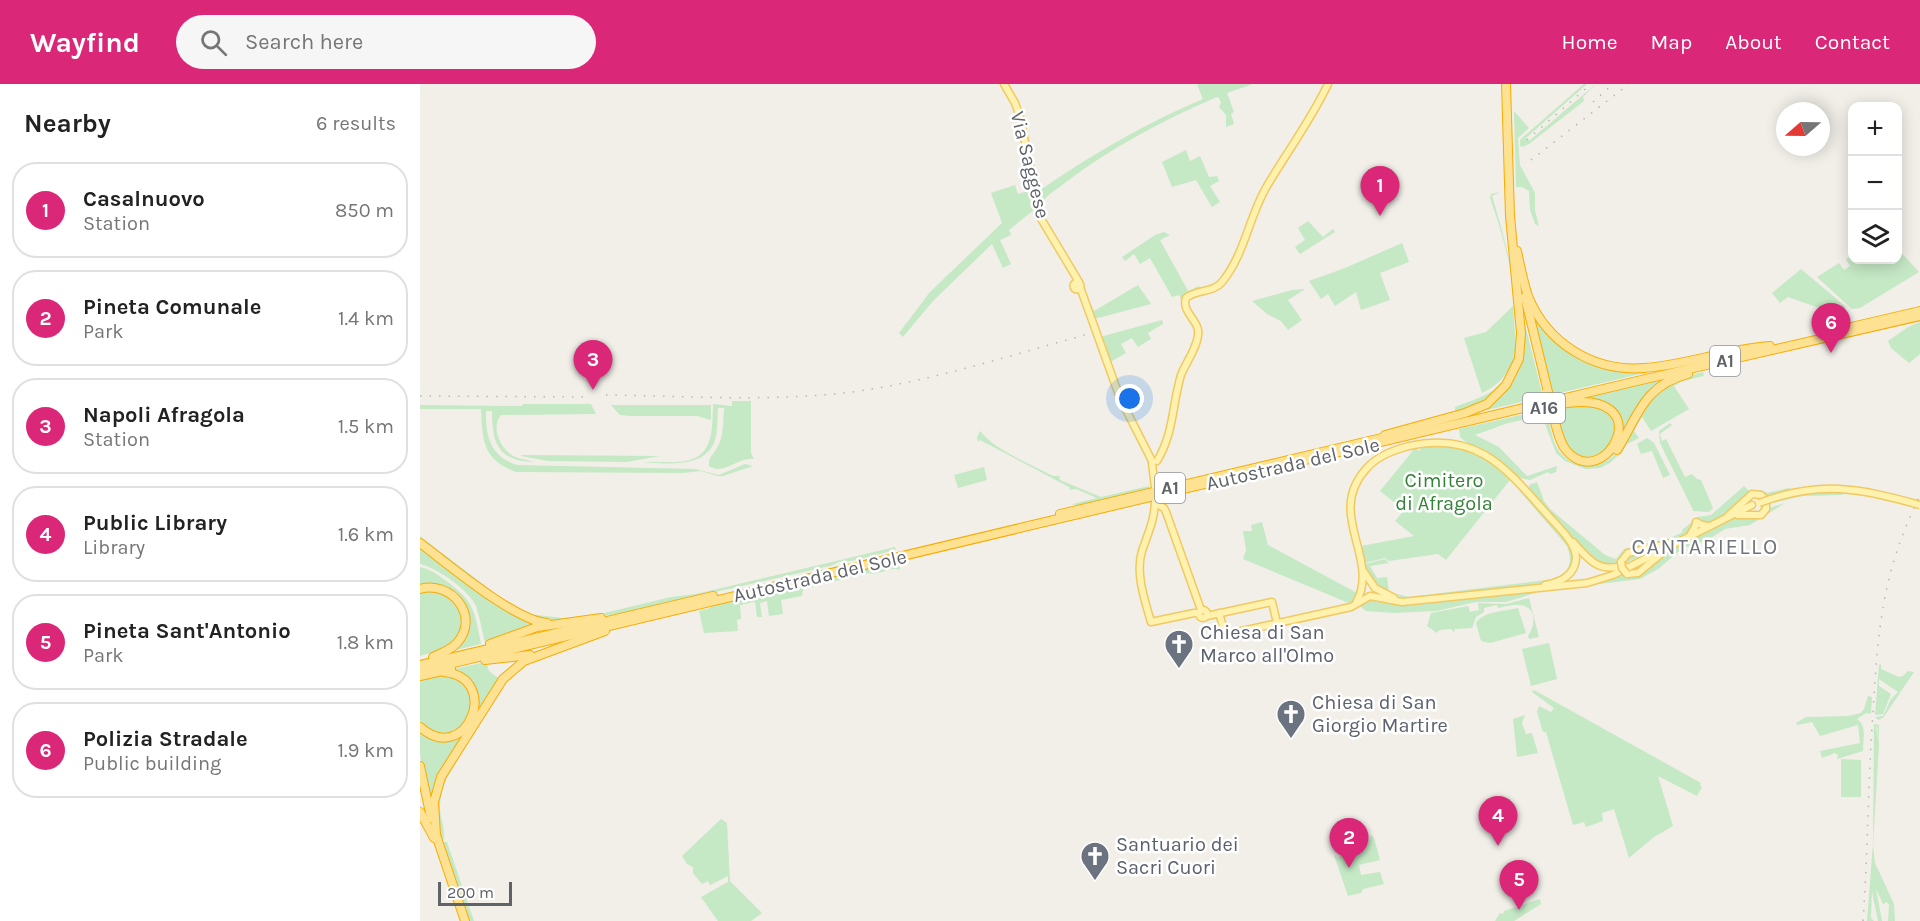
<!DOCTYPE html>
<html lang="en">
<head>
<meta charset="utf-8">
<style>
	body { margin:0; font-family:Karla,sans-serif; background:#f6f6f6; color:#222 }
	.controls { position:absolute; right:18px; top:18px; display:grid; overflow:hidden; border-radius:12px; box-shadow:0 3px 15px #0003 }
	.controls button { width:54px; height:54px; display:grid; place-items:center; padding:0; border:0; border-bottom:2px solid #e0e0e0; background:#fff; color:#222; font:30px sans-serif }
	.compass { position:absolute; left:1356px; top:18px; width:54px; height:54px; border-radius:50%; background:#fff; box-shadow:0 3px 15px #0003; rotate:250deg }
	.scale { position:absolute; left:18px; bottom:15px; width:74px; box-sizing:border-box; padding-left:6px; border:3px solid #5f6368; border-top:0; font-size:16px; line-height:21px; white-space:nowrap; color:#5f6368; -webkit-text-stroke:4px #fff; paint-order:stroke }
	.you { position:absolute; left:710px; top:315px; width:21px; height:21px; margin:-15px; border:4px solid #fff; border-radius:50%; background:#1a73e8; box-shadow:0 0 0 9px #1a73e833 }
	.badge { display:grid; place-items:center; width:39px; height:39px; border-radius:50%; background:#db2777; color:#fff; font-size:20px; font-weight:700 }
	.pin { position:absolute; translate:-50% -50px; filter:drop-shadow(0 2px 3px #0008) }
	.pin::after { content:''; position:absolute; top:32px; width:21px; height:18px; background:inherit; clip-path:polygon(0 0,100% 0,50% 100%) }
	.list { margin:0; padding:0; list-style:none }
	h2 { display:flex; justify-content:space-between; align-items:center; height:78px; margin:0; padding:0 24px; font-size:26px }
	h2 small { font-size:20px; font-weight:400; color:#767676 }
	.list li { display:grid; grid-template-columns:39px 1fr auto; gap:18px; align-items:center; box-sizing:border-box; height:96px; margin:0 12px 12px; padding:0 12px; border:2px solid #e0e0e0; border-radius:24px }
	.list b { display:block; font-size:22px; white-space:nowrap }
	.list p { margin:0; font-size:20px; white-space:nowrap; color:#767676 }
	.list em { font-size:20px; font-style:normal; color:#767676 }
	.icon { flex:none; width:33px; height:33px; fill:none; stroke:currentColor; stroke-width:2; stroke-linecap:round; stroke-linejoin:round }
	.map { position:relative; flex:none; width:1500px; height:837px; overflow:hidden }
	header { display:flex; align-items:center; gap:36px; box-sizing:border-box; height:84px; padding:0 30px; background:#db2777; color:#fff }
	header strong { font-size:28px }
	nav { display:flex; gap:33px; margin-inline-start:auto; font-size:21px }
	.search { width:420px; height:54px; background:#f6f6f6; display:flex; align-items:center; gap:15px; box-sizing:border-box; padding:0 21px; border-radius:33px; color:#767676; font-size:22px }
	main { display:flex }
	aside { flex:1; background:#fff }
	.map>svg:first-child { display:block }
</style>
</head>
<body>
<header>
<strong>Wayfind</strong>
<div class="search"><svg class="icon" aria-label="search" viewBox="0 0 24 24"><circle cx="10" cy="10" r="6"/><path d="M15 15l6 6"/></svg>Search here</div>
<nav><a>Home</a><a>Map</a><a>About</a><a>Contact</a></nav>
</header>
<main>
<aside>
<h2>Nearby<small>6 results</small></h2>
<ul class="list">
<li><span class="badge">1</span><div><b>Casalnuovo</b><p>Station</p></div><em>850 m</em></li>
<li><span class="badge">2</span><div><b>Pineta Comunale</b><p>Park</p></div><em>1.4 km</em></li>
<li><span class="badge">3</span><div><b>Napoli Afragola</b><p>Station</p></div><em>1.5 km</em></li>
<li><span class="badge">4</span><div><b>Public Library</b><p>Library</p></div><em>1.6 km</em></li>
<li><span class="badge">5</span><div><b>Pineta Sant'Antonio</b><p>Park</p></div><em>1.8 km</em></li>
<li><span class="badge">6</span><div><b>Polizia Stradale</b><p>Public building</p></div><em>1.9 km</em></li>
</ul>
</aside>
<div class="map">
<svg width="1500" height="837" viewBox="0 0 1500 837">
	<rect width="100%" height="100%" fill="#f1efe8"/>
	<g fill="#c5e8c5">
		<path d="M777,0H833L807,9L814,28L811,30L814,40L806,43V31L799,23L801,19L799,14L797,13C744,36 692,63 646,98C635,107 626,110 620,123L617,108C670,72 723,40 783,15Z"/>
		<polygon points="1164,0 1167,0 1106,54 1109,57 1176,0 1163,13 1164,17 1109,60 1102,63 1100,61 1100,56 1103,53"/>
		<polygon points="1094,27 1109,44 1098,54 1100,81 1115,109 1115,126 1119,142 1115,140 1110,126 1109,107 1102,103 1096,103"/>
		<polygon points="766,66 770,77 780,72 789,93 797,92 799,97 790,102 800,118 792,123 776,96 752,103 742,78"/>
		<polygon points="595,101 598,110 612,106 615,125 589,146 591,151 580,156 591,180 583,184 572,160 513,217 483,253 479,249 510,208 582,139 571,109"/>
		<path d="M1080,108L1072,112L1073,115C1086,160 1107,232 1096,278C1093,289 1081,305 1073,313C1063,322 1048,325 1035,330V323C1059,314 1091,305 1094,275C1085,292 1081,300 1062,309L1044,254L1066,248L1093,222L1096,265C1100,213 1087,162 1070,114L1071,110Z"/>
		<polygon points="888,137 903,153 913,145 915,148 880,170 875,163 885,156 878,144"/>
		<polygon points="744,148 750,151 740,156 768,207 779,202 780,204 763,218 759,211 752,213 730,174 720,180 714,170 705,177 702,173 735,151"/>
		<polygon points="982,159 989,178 960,189 970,216 941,226 936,208 915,222 908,210 901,215 889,197 925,184"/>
		<polygon points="1478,165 1499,188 1440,224 1432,225 1397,193 1419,179 1424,186 1430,182 1426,175 1432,172 1436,179 1442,176 1478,176"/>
		<polygon points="1381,185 1426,223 1423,227 1407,231 1405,226 1368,213 1360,219 1352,209"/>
		<polygon points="718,201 731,220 674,235 662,204 674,227"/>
		<polygon points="885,205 868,216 882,236 868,246 861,237 847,230 832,217 872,206"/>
		<path d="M1101,224L1123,313L1058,328C1108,302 1101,272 1101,224Z"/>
		<path d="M1112,227C1138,261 1152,278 1196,286L1297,272L1131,311Z"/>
		<polygon points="742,236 743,240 728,249 731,255 718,263 712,254 701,260 706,269 692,277 688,275 680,253"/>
		<polygon points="1500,238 1500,270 1489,279 1471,264 1468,257 1488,243"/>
		<path d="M1292,282L1261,291L1238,302L1198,357L1191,324C1176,313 1160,317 1142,318Z"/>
		<path d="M1283,288L1284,292L1263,297L1254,302L1269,325L1231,347L1222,333L1214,347L1219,354L1207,360L1202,368L1190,379L1180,384L1165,385L1145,377L1136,369L1122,332L1088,339L1055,351L1079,363L1107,392L1137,382L1136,388L1130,390L1128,388L1110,396L1096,393L1077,374L1065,366L1047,359L1040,353L1039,345L1127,325C1129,337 1131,351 1136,362C1147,384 1178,388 1195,370C1211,353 1217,326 1237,308C1249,296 1267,292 1283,288Z"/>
		<path d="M312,317H331V369L334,375C318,373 303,392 289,382C288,373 293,371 297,364C304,352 303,338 304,324H298C297,333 298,343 296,352C289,385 250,379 224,379C235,377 247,379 258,378C294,376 292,348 293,320L312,322Z"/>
		<path d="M103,320H171L176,330L81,331C70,344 81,366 95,373C101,375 108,376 114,378C78,377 72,359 72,327H66C65,352 71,373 97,381L275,385L299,391L325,380L333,382L303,392H298L281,387L263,389L96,388C62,375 63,357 61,325H0V321L102,322Z"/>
		<path d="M1151,320C1161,321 1175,320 1183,325C1196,333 1199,354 1188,366C1180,375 1159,377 1150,367C1140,356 1138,337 1135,323Z"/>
		<polygon points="191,321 291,321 291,336 277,332 211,332 200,331"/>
		<polygon points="1250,339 1252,341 1240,350 1242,357 1246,355 1265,393 1272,390 1277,395 1281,396 1293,424 1289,428 1273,427 1272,424 1240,359 1239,347"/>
		<path d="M560,347C576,367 609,379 633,392H639L640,396L681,413L729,402L730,405L658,422L652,420L677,414L656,405L650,406L649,403L560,356L558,358L557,353Z"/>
		<polygon points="1227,354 1234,359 1250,391 1243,394 1232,367 1221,370 1217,360"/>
		<path d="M1004,361C1019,362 1035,361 1049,366C1089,381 1122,429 1150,460C1161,484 1146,492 1126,500L985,515L958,503L948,489L945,480L965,475L969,479L950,482L957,494L967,493L969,508L989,513L1134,495C1150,488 1153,478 1147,462L1090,396L1026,476L1018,470L969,477L965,474L945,479L941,462L994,452L975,437L984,426L960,407L995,364L999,367Z"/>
		<polygon points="101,372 101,371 240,372 207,378 128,377"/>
		<polygon points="564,383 567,396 538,404 534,391"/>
		<path d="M1117,398L1124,417L1130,425L1185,471L1196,475L1204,465L1250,454L1263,448L1262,446L1272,438V443C1258,462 1225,462 1204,468L1199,473V477L1206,472L1238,464L1203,480L1191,483L1172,476L1109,409V401Z"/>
		<path d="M1324,402L1328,406H1341L1347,409L1368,404L1375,406H1427L1422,411L1383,412L1353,419L1335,408C1319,421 1300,440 1279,439L1277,433L1291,431Z"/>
		<polygon points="1365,419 1330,441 1305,445 1286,457 1263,464 1238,485 1220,495 1122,507 1086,518 1056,518 1016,527 974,529 946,527 939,521 950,514 971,519 995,520 1171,500 1240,468 1217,486 1206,491 1226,485 1251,463 1312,434 1337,433 1352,423"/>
		<polygon points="842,438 848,461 937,509 931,520 823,475 826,466 823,447 832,447 831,441"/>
		<polygon points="0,452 85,517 107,530 143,534 176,531 251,513 276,510 475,463 476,466 431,477 419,478 410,482 203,529 138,539 106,532 0,458"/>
		<path d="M0,462L91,528L125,540L65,559C62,547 60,534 56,522C49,506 17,484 0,480Z"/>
		<path d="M478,478L480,486C470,481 460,492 449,489L383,505L382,512L361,516L363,530L349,532L347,517L340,519L342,533H337L335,518L320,521L321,535L317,536L318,547L284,549L279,527L290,524L294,521L448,485C458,486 468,480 478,478Z"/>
		<path d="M0,483C10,485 17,490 25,496C54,517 55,527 61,560L32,567L47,540L35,510L0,503Z"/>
		<path d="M13,505L36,517C51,554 33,563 0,572V507Z"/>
		<path d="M1109,514L1119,553L1109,555L1108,552C1116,541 1117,522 1099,521C1092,520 1085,523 1078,524L1077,521L1064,524V528L1056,533L1052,544L1035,545L1034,548L1031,545L1019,546L1017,549L1007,542L1011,529L1048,522L1050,528L1059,526L1058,519L1086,520Z"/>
		<path d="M1098,524L1106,549L1070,559L1061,557L1056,539C1063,527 1086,527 1098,524Z"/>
		<polygon points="1129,559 1137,595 1111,602 1102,565"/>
		<polygon points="66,578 69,587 81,596 27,680 12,728 0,671 0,646 19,655 48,644 53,605 29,586"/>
		<polygon points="1461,580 1461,585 1479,593 1483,592 1488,587 1494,588 1463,634 1458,636 1455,633 1463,632 1471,615 1478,608 1459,595 1459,602 1471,610 1463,630 1455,631 1459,581"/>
		<polygon points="23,590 39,594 53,614 46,642 24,652 0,641 0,594"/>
		<polygon points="1114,606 1281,699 1280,701 1282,703 1277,712 1238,692 1253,742 1234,753 1209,774 1194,725 1182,729 1183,737 1166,743 1164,738 1153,741 1126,648 1123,648 1117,628 1119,622 1131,628 1134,624 1112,608"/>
		<path d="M1448,612L1452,613L1451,630L1446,629L1437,635C1447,641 1443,656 1443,667L1417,675L1418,671L1415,669L1402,674L1400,667L1440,659L1438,641L1400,652L1392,638L1377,641L1376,639L1386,633L1428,632L1441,629L1444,625Z"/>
		<polygon points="1105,631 1102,639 1106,650 1112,649 1118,669 1097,673 1093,635"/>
		<polygon points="1454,640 1459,641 1459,656 1457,642 1456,643 1459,659 1453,762 1455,779 1474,820 1475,837 1468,837 1469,821 1467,818 1463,820 1456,805 1462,837 1458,837 1452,808 1451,834 1454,837 1447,837 1453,759"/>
		<path d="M46,659C36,678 21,698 20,721C19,733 27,748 23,758H27L54,837H49C35,795 7,742 21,698C26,685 38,671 46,659Z"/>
		<polygon points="1421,675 1441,676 1441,713 1421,713"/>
		<polygon points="301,735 307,739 310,797 342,829 331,837 298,837 281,813 308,798 308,792 290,801 288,797 282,800 273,789 273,783 267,780 262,772"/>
		<polygon points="951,751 954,754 960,776 939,781 941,791 960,788 964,800 943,805 941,809 928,812 914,771 919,774 925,761 949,756"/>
		<polygon points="1120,815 1121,820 1094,837 1075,837 1080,829 1083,830 1084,827"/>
	</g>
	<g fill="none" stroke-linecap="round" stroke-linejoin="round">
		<g stroke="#f2c960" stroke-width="9">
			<g id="major">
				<polyline points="584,0 595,19 600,33 620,133 659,198"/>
				<circle cx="657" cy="202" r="3.5"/>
				<polyline points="660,203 700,314 732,377"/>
				<path d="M737,377C754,349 752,321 761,291C766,278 776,266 778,252C781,237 761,229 766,214C777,205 793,209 802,198C825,170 829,132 847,102C867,68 891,36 908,0"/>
				<polyline points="732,379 735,404"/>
				<path d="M735,416C735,435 728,449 722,467C715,489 725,517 731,538L774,529H779"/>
				<polyline points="735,419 744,424 746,428 781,526"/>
				<polyline points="1308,432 1332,410 1341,411 1346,416 1346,425 1341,431 1318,431"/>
				<polyline points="1270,451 1275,443 1276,438 1282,441 1288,442"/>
				<path d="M1153,458C1170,477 1177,488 1204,482"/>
				<polyline points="1201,478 1208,469 1252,459"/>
				<polyline points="944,488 955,504 974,514"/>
				<polyline points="1207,490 1218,489 1241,470"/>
				<path d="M936,519C961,474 905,431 946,385C957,372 973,366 989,362C1057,347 1085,383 1126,429C1136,441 1156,458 1156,474C1155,492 1140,498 1125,501"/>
				<circle cx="783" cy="530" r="4"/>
				<polyline points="799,529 805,549 808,550 931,523 950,512 982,518 1167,499 1193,491 1332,421"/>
				<polyline points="787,532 852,518 857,539"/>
			</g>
		</g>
		<g stroke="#f9ab00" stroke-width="10">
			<g id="highway">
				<path d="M1097,167C1100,182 1103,197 1108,212C1127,259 1173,288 1224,284C1267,281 1307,265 1350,262"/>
				<polyline points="1105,213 1128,308"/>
				<polyline points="1414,247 1500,227"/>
				<path d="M1132,327C1136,340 1138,356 1146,366C1185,413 1245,302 1140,320"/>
				<polyline points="965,351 1045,329 1067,320 1086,301 1099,275 1101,249 1090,132 1086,0"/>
				<path d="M1197,366C1218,332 1224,301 1268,290"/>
				<polyline points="640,430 970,352"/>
				<path d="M0,459C28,480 95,537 127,539"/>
				<path d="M0,505C31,496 61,532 37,559C31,566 21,569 13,573"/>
				<polyline points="70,560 117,543 181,534"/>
				<polyline points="65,576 110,571"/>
				<polyline points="0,581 293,512"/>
				<polyline points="0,587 1217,297 1500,232"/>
				<polyline points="0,592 31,585"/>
				<path d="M0,643C46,684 83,594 24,588"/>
				<polyline points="0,682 11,734"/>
				<polyline points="0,728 14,754"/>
				<polyline points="15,748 45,837"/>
				<polyline points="16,751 14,718 21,693 83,595 104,577 185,547"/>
			</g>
		</g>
		<use href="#major" stroke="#fff2af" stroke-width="6"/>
		<use href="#highway" stroke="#fde293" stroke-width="8"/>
		<g stroke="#b6b7b8" stroke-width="1.5" stroke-dasharray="1.5 8" stroke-linecap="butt">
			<polyline points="1173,18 1193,0"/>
			<polyline points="1107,56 1171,0"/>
			<polyline points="1111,76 1209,0"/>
			<path d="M186,311C267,312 352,318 432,308C513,297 594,270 672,249"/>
			<polyline points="0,312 166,313"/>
			<path d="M1443,837C1448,767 1448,697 1453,628C1458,546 1462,487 1500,412"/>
		</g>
		<g stroke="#f2c960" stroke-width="9" stroke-linecap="butt">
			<g id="major-bridge">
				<path d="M1339,419C1400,396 1439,404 1500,421"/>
				<polyline points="1201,478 1202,484 1207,490"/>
			</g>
		</g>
		<g stroke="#f9ab00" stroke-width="10" stroke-linecap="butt">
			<polyline id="highway-bridge" points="1126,309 1130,328"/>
		</g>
		<use href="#major-bridge" stroke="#fff2af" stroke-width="6"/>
		<use href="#highway-bridge" stroke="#fde293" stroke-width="8"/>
	</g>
	<defs>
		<g id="church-pin" transform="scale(1.5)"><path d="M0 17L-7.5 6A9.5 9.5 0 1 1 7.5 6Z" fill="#6b7280" stroke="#fff"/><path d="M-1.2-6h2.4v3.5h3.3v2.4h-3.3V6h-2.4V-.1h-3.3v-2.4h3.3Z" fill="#fff"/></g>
	</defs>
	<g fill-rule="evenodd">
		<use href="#church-pin" x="759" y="560"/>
		<use href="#church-pin" x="871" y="630"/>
		<use href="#church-pin" x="675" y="772"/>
	</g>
	<g text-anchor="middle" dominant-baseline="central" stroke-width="5" stroke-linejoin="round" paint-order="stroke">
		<g fill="#fff" stroke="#8f9295" stroke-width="1.5">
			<rect x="1290" y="262" width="30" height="30" rx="4.5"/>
			<rect x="1103" y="309" width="42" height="30" rx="4.5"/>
			<rect x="735" y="389" width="30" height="30" rx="4.5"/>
		</g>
		<g font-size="18" font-weight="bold" fill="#5f6368">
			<text x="1305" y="277">A1</text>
			<text x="1124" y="324">A16</text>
			<text x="750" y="404">A1</text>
		</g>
		<g font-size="20" fill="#5f6368" stroke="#fff">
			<text transform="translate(610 81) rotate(76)">Via Saggese</text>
			<text transform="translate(873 380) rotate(-13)">Autostrada del Sole</text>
			<text transform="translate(400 492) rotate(-13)">Autostrada del Sole</text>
		</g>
		<g font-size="20" fill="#348238" stroke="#fff">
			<text x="1024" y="396">Cimitero<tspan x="1024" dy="23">di Afragola</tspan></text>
		</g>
		<g font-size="20" fill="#5b616d" stroke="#fff" text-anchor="start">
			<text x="780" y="548">Chiesa di San<tspan x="780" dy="23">Marco all'Olmo</tspan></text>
			<text x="892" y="618">Chiesa di San<tspan x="892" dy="23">Giorgio Martire</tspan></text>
			<text x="696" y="760">Santuario dei<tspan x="696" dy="23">Sacri Cuori</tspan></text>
		</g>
		<g font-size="22" letter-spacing="1.5" fill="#70757a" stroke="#fff">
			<text x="1285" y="463">CANTARIELLO</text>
		</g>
	</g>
</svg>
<div class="controls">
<button>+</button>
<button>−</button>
<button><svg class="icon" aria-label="layers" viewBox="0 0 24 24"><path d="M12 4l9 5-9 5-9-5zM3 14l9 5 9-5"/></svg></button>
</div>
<svg class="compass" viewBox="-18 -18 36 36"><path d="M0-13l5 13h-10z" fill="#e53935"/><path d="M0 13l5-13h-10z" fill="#767676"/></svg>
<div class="scale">200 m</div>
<div class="you"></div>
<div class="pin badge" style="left:960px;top:132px">1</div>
<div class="pin badge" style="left:929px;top:784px">2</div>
<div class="pin badge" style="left:173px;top:306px">3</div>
<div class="pin badge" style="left:1078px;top:762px">4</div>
<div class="pin badge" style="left:1099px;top:826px">5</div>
<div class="pin badge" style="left:1411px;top:269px">6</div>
</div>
</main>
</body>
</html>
